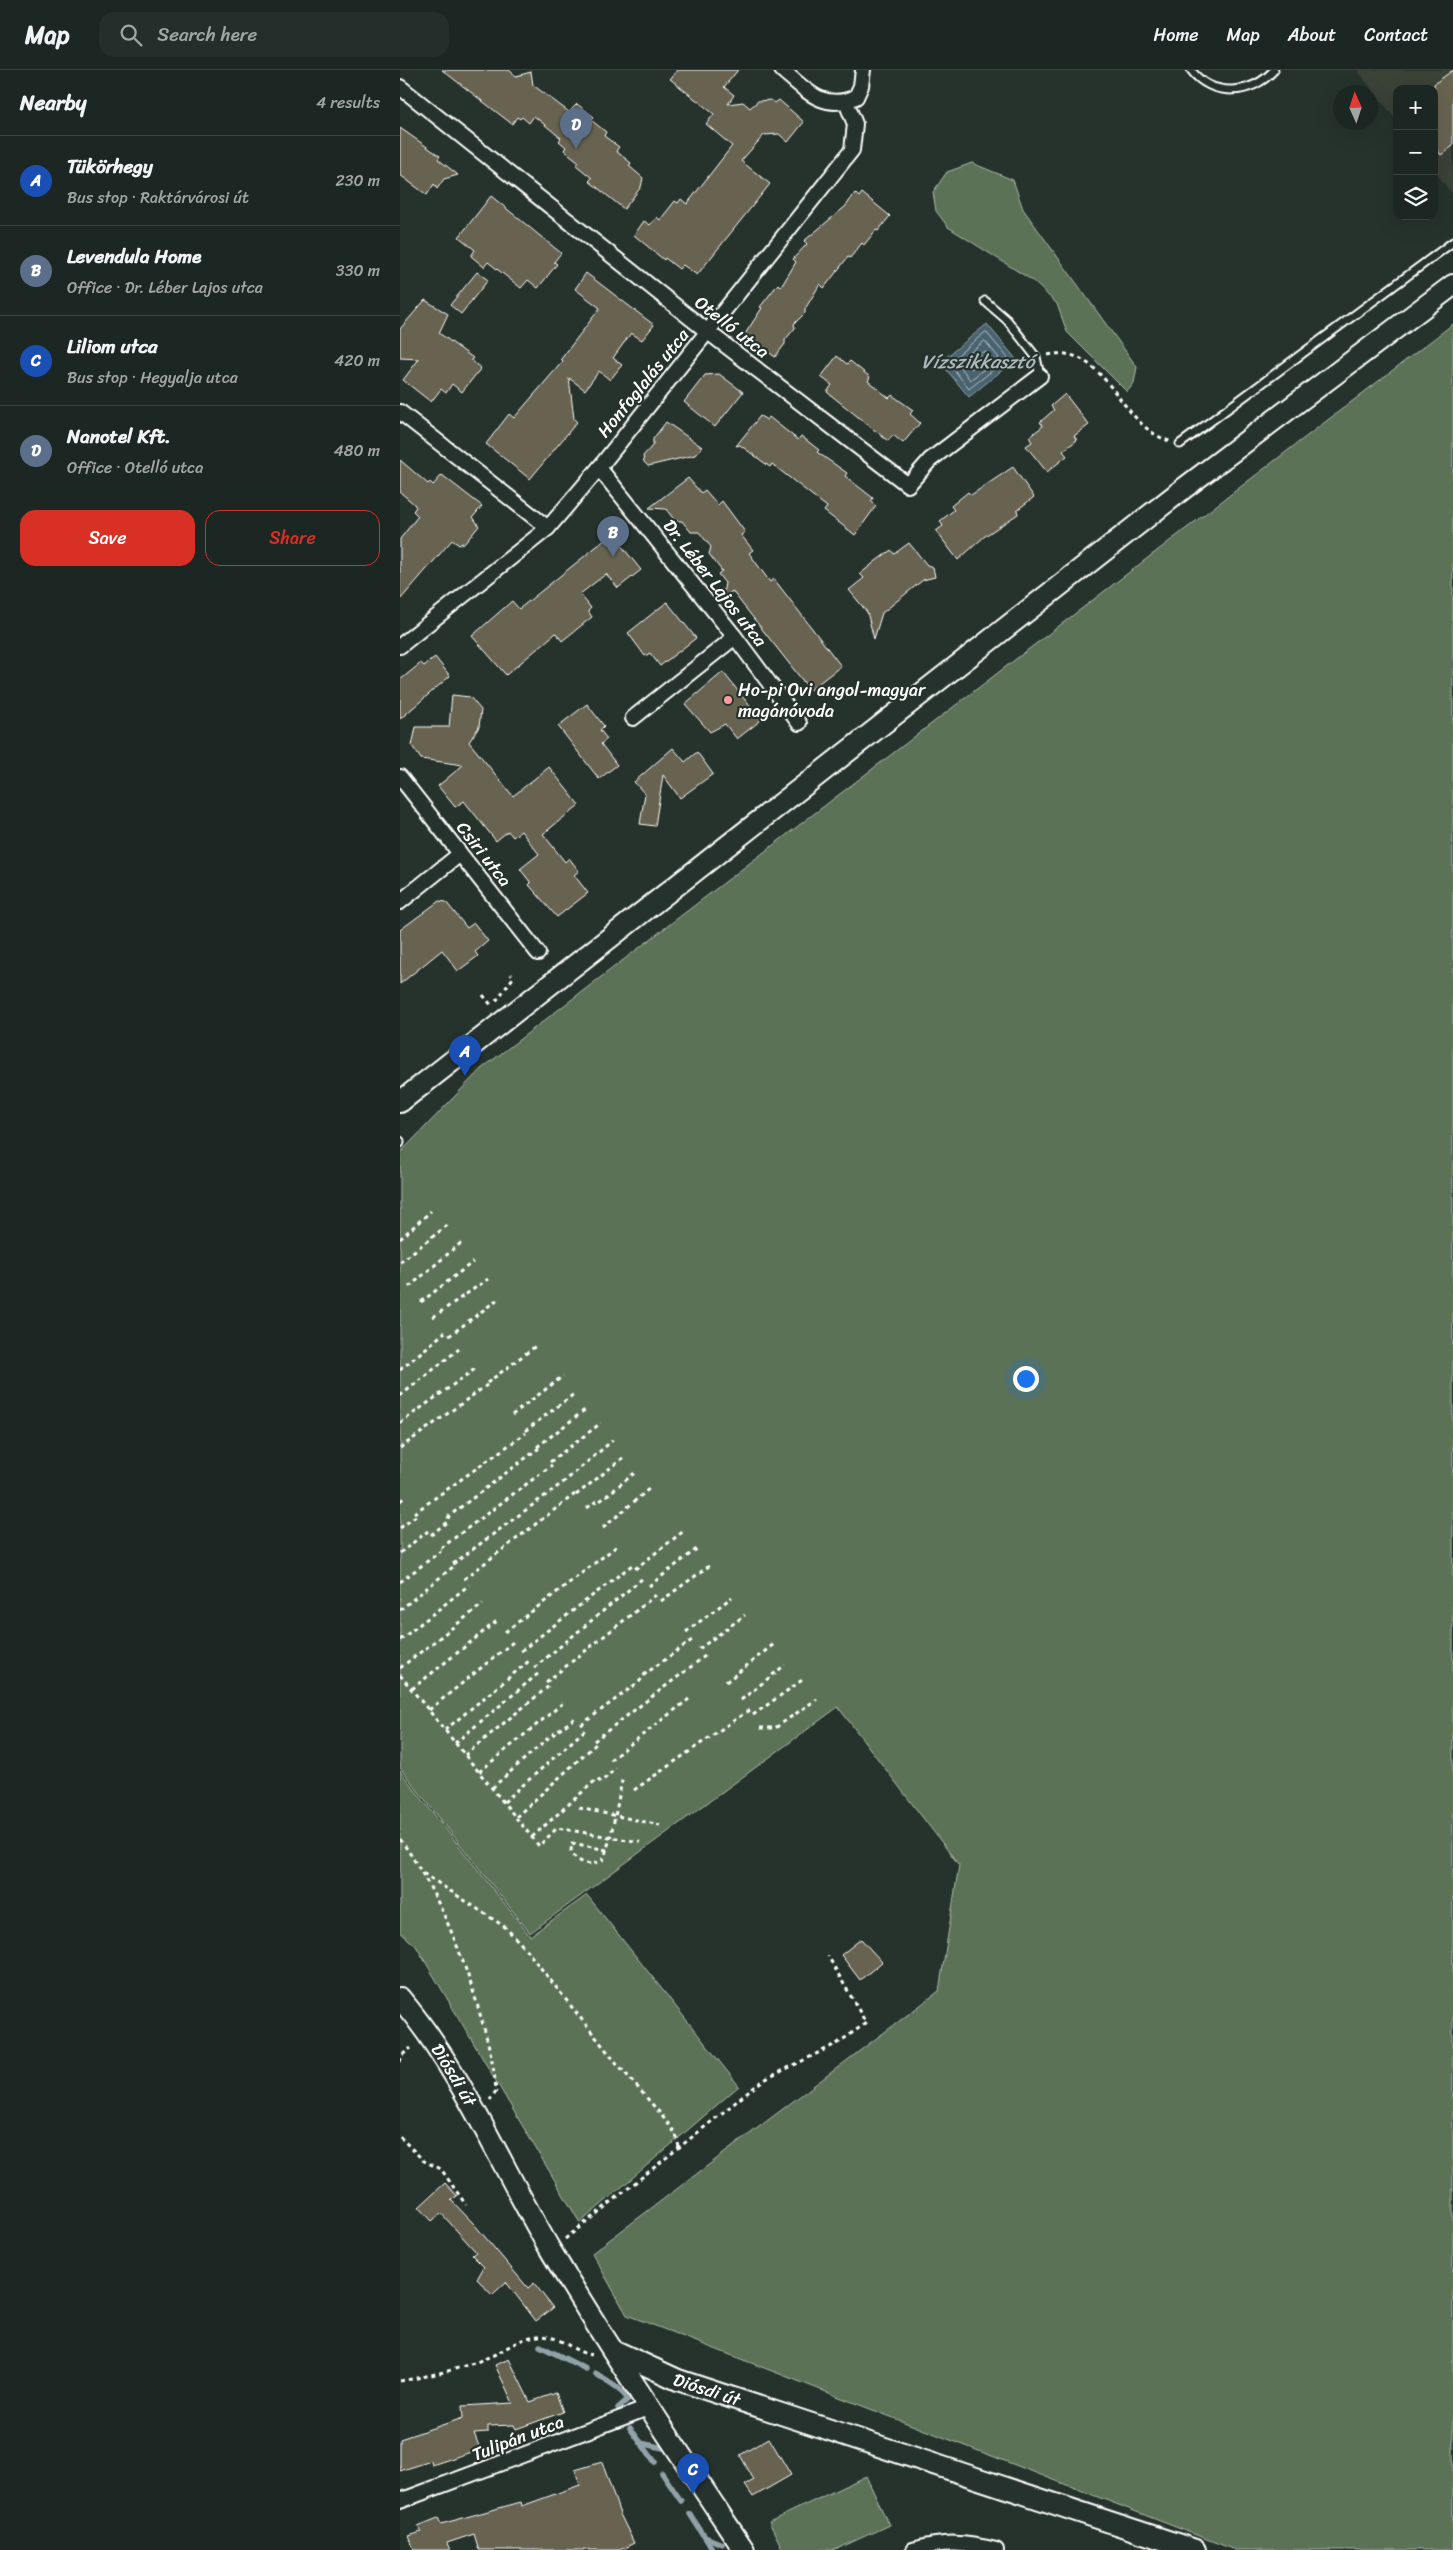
<!DOCTYPE html>
<html lang="en">
<head>
<meta charset="utf-8">
<style>
	body { margin:0; font-family:Sriracha,sans-serif; background:#252e2a; color:#f1f3f6 }
	.controls { position:absolute; right:15px; top:15px; display:grid; overflow:hidden; border-radius:10px; box-shadow:0 5px 20px #0002 }
	.controls button { width:45px; height:45px; display:grid; place-items:center; padding:0; border:0; border-bottom:1px solid #3a4340; background:#1c2622; color:#f1f3f6; font:25px sans-serif }
	.compass { position:absolute; left:933px; top:15px; width:45px; height:45px; border-radius:50%; background:#1c2622; box-shadow:0 5px 20px #0002; rotate:357deg }
	.you { position:absolute; left:625px; top:1308px; width:18px; height:18px; margin:-12px; border:4px solid #fff; border-radius:50%; background:#1a73e8; box-shadow:0 0 0 8px #1a73e833 }
	.badge { display:grid; place-items:center; width:32px; height:32px; border-radius:50%; background:#d93025; color:#fff; font-size:16px; font-weight:700 }
	.pin { position:absolute; translate:-50% -41px; filter:drop-shadow(0 1px 2px #0008) }
	.pin::after { content:''; position:absolute; top:26px; width:18px; height:15px; background:inherit; clip-path:polygon(0 0,100% 0,50% 100%) }
	.list { margin:0; padding:0; list-style:none }
	h2 { display:flex; justify-content:space-between; align-items:center; height:65px; margin:0; padding:0 20px; font-size:21px }
	h2 small { font-size:16px; font-weight:400; color:#a0a5a5 }
	.list li { display:grid; grid-template-columns:32px 1fr auto; gap:15px; align-items:center; box-sizing:border-box; height:90px; padding:0 20px; border-top:1px solid #3a4340 }
	.list b { display:block; font-size:19px; white-space:nowrap }
	.list p { margin:0; font-size:16px; white-space:nowrap; color:#a0a5a5 }
	.list em { font-size:16px; font-style:normal; color:#a0a5a5 }
	.actions { display:flex; gap:10px; padding:15px 20px }
	.actions a { flex:1; padding:11px 0; border:1px solid #d93025; border-radius:15px; text-align:center; font-size:18px; color:#d93025 }
	.actions .main { background:#d93025; color:#fff }
	.icon { flex:none; width:28px; height:28px; fill:none; stroke:currentColor; stroke-width:2; stroke-linecap:round; stroke-linejoin:round }
	.map { position:relative; flex:none; width:1053px; height:2480px; overflow:hidden }
	header { display:flex; align-items:center; gap:30px; box-sizing:border-box; height:70px; padding:0 25px; background:#1c2622; border-bottom:1px solid #3a4340 }
	header strong { font-size:24px }
	nav { display:flex; gap:28px; margin-inline-start:auto; font-size:18px }
	.search { width:350px; height:45px; background:#252e2a; display:flex; align-items:center; gap:12px; box-sizing:border-box; padding:0 18px; border-radius:15px; color:#a0a5a5; font-size:19px }
	main { display:flex }
	aside { flex:1; background:#1c2622 }
	.map>svg:first-child { display:block }
</style>
</head>
<body>
<header>
<strong>Map</strong>
<div class="search"><svg class="icon" aria-label="search" viewBox="0 0 24 24"><circle cx="10" cy="10" r="6"/><path d="M15 15l6 6"/></svg>Search here</div>
<nav><a>Home</a><a>Map</a><a>About</a><a>Contact</a></nav>
</header>
<main>
<aside>
<h2>Nearby<small>4 results</small></h2>
<ul class="list">
<li><span class="badge" style="background:#1a4fb4">A</span><div><b>Tükörhegy</b><p>Bus stop · Raktárvárosi út</p></div><em>230 m</em></li>
<li><span class="badge" style="background:#5c6f8a">B</span><div><b>Levendula Home</b><p>Office · Dr. Léber Lajos utca</p></div><em>330 m</em></li>
<li><span class="badge" style="background:#1a4fb4">C</span><div><b>Liliom utca</b><p>Bus stop · Hegyalja utca</p></div><em>420 m</em></li>
<li><span class="badge" style="background:#5c6f8a">D</span><div><b>Nanotel Kft.</b><p>Office · Otelló utca</p></div><em>480 m</em></li>
</ul>
<div class="actions"><a class="main">Save</a><a>Share</a></div>
</aside>
<div class="map">
<svg width="1053" height="2480" viewBox="0 0 1053 2480">
	<rect width="100%" height="100%" fill="#26332d"/>
	<filter id="ink" filterUnits="userSpaceOnUse"><feTurbulence type="fractalNoise" baseFrequency=".02" numOctaves="2"/><feDisplacementMap in="SourceGraphic" scale="10" xChannelSelector="R" yChannelSelector="G"/><feConvolveMatrix kernelMatrix="1 2 1 2 8 2 1 2 1" color-interpolation-filters="sRGB"/></filter>
	<g filter="url(#ink)">
		<polygon fill="#3a4238" points="957,0 1053,0 1053,125 1034,100 1034,19 997,19 997,51"/>
		<g fill="#5b7256" stroke="#adb8aa">
			<polygon points="572,93 613,110 623,139 737,297 734,313 727,322 667,262 657,234 633,211 548,157 536,141 533,122 547,102"/>
			<polygon points="1053,254 1053,2480 835,2480 227,2245 192,2183 539,1921 559,1795 438,1637 130,1863 0,1698 0,1083 81,999"/>
			<polygon points="0,1701 130,1866 187,1825 339,2016 180,2153 16,1876 0,1862"/>
			<polygon points="466,2406 489,2455 435,2480 383,2480 369,2452"/>
		</g>
		<polygon fill="#4a646f" stroke="#92a2a9" points="587,254 616,289 569,327 540,292"/>
		<g fill="none" stroke-linecap="round" stroke-linejoin="round">
			<g stroke="#b7c1c5" stroke-width="1">
				<polygon points="586,262 608,288 569,319 549,293"/>
				<polygon points="585,271 599,288 570,310 558,293"/>
				<polygon points="583,282 586,282 588,287 571,299 568,294"/>
			</g>
			<g stroke="#92a2a9" stroke-width="5.5">
				<polyline points="140,2276 186,2299"/>
				<polyline points="196,2304 218,2318 228,2329 218,2338"/>
				<polyline points="230,2358 255,2392"/>
				<polyline points="241,2373 263,2378"/>
				<polyline points="262,2403 281,2431"/>
				<polyline points="290,2444 313,2480"/>
				<polyline points="305,2467 322,2474"/>
			</g>
		</g>
		<g fill="#676451" stroke="#fff">
			<polygon points="42,0 109,0 116,6 131,2 133,15 169,42 177,34 194,47 191,50 206,62 204,66 219,77 216,81 231,93 229,96 243,108 241,117 224,139 189,111 192,108 176,95 179,92 164,80 166,77 159,71 161,68 134,46 129,53 122,47 120,49 117,47 112,54"/>
			<polygon points="278,0 338,0 324,17 334,25 328,34 343,32 350,38 358,31 371,30 375,33 379,30 404,52 388,72 379,64 364,65 341,91 370,114 297,205 283,195 279,199 265,188 264,190 234,165 244,151 250,155 257,147 260,150 275,131 278,133 281,129 287,134 332,76 306,54 314,44 270,9"/>
			<polygon points="1053,0 1053,76 1041,85 1034,76 1034,14"/>
			<polygon points="0,58 40,86 38,89 58,105 44,109 37,119 34,114 27,125 0,105"/>
			<polygon points="455,123 459,127 462,123 490,146 478,161 476,160 464,175 462,173 450,188 448,187 424,218 420,214 405,239 405,243 394,254 395,258 385,270 385,274 375,287 345,264 362,238 360,237 378,214 381,217 396,192 393,189 407,174 404,171 446,136"/>
			<polygon points="91,126 161,183 154,192 157,194 138,218 128,210 121,218 88,192 84,197 71,186 75,180 59,167"/>
			<polygon points="77,202 88,210 61,244 50,235"/>
			<polygon points="186,203 254,255 242,270 231,263 213,288 222,295 210,310 199,301 185,320 169,308 174,349 177,352 130,409 86,374 109,344 114,348 163,291 161,289 200,238 175,219"/>
			<polygon points="25,230 48,244 39,263 73,288 71,290 81,298 62,322 52,314 46,323 41,319 31,332 3,310 19,289 0,288 0,259"/>
			<polygon points="437,286 447,294 450,291 470,307 468,311 489,328 492,325 513,340 510,344 520,353 503,373 493,365 488,371 427,322 432,315 421,307"/>
			<polygon points="319,304 343,322 315,357 284,332 305,305"/>
			<polygon points="665,324 689,355 674,366 677,370 663,381 667,386 647,402 626,376 632,372 629,367 643,356 640,352 654,340 651,336"/>
			<polygon points="360,346 367,350 369,347 398,370 401,366 419,380 417,382 447,403 445,406 473,428 471,431 476,436 455,465 424,441 427,437 372,394 370,397 340,375 336,376"/>
			<polygon points="266,352 302,377 295,385 248,396 244,392 243,386 253,375 253,369"/>
			<polygon points="0,390 28,414 30,412 33,415 42,405 82,436 73,447 79,456 64,474 62,473 59,475 52,470 0,530 0,469 18,446 13,441 16,437 14,434 0,422"/>
			<polygon points="613,397 634,427 617,440 618,444 585,466 558,490 536,461 543,456 540,451 554,440 551,436 568,422 571,425"/>
			<polygon points="288,408 301,423 305,420 318,435 322,431 345,462 341,465 353,480 349,483 370,512 374,509 441,596 410,620 332,521 322,530 325,513 318,504 322,501 309,484 311,477 299,462 291,462 282,451 275,451 266,439 249,438"/>
			<polygon points="212,464 241,500 218,518 206,504 180,524 191,538 188,541 192,547 162,571 156,563 106,605 72,566 112,531 119,539"/>
			<polygon points="509,473 527,495 533,497 535,507 523,510 482,543 474,569 467,542 449,520 464,508 460,504 476,491 491,480 494,484"/>
			<polygon points="267,532 296,568 260,596 250,583 245,586 228,563"/>
			<polygon points="35,587 50,606 0,649 0,610 21,593 24,596"/>
			<polygon points="323,602 361,650 337,669 325,654 310,662 285,634"/>
			<polygon points="52,625 70,627 81,640 79,657 69,672 113,726 149,697 179,735 143,764 165,792 169,788 179,801 174,805 188,823 157,847 129,815 131,813 120,799 139,784 121,761 113,767 108,761 96,771 64,731 55,737 38,716 63,695 21,689 12,676 16,657 49,657"/>
			<polygon points="187,634 204,656 200,660 207,669 201,674 217,695 199,709 158,656"/>
			<polygon points="273,678 285,692 297,682 313,704 280,728 263,705 255,756 240,754 245,724 234,712"/>
			<polygon points="39,831 46,832 67,858 74,853 88,871 75,882 78,886 58,901 42,880 0,914 0,860"/>
			<polygon points="461,1869 482,1892 460,1910 441,1885"/>
			<polygon points="45,2113 57,2126 51,2130 74,2154 128,2218 134,2213 153,2238 136,2251 106,2212 92,2225 77,2209 84,2197 72,2185 76,2182 41,2143 32,2151 19,2137"/>
			<polygon points="109,2289 130,2332 156,2323 163,2342 116,2359 114,2355 88,2356 88,2362 74,2363 80,2379 32,2395 31,2391 0,2401 0,2369 63,2348 62,2336 113,2333 95,2295"/>
			<polygon points="369,2368 391,2405 353,2427 345,2415 354,2410 340,2385"/>
			<polygon points="202,2392 220,2444 234,2473 220,2480 79,2480 74,2464 47,2473 50,2480 14,2480 9,2466 21,2462 18,2456 38,2448 41,2454 121,2432 122,2436 180,2415 175,2400"/>
		</g>
		<g fill="none" stroke-linecap="round" stroke-linejoin="round">
			<g stroke="#fff" stroke-width="11">
				<g id="lane">
					<path d="M791,0C812,28 852,25 874,0"/>
					<polyline points="585,231 607,250 636,287 640,306"/>
					<polyline points="780,374 1053,172"/>
					<polyline points="0,1071 0,1073"/>
				</g>
			</g>
			<g stroke="#fff" stroke-width="18">
				<g id="street">
					<path d="M382,0C406,20 423,42 456,27L461,16L463,0"/>
					<polyline points="0,17 308,262 508,415 530,390 640,306"/>
					<polyline points="0,342 148,458"/>
					<polyline points="199,398 335,567 399,653"/>
					<polyline points="0,576 148,458 199,398 452,80 455,54 446,32"/>
					<polyline points="233,648 335,567"/>
					<polyline points="0,707 138,883"/>
					<polyline points="0,832 60,784"/>
					<polyline points="0,2431 248,2338"/>
					<path d="M513,2480C544,2471 564,2472 596,2480"/>
				</g>
			</g>
			<g stroke="#fff" stroke-width="24">
				<g id="secondary">
					<polyline points="0,1032 783,419 1053,215"/>
					<path id="s1" d="M0,1928C64,2004 101,2097 151,2181C212,2283 278,2381 344,2480"/>
					<path id="s2" d="M213,2280L278,2310L795,2480"/>
				</g>
			</g>
			<g stroke="#fff" stroke-width="3" stroke-dasharray="4 4" stroke-linecap="butt">
				<path d="M648,285C706,272 719,357 770,371"/>
				<polyline points="83,925 92,936"/>
				<polyline points="96,931 113,908 111,904"/>
				<polyline points="0,1169 31,1141"/>
				<polyline points="0,1192 49,1154"/>
				<polyline points="9,1217 62,1172"/>
				<polyline points="21,1232 73,1192"/>
				<polyline points="33,1247 88,1209"/>
				<polyline points="49,1266 98,1229"/>
				<polyline points="0,1300 45,1262"/>
				<polyline points="87,1313 137,1275"/>
				<polyline points="0,1326 59,1279"/>
				<polyline points="112,1345 163,1306"/>
				<polyline points="0,1353 75,1299"/>
				<polyline points="125,1361 174,1324"/>
				<polyline points="137,1377 186,1339"/>
				<polyline points="0,1378 87,1315"/>
				<polyline points="150,1392 201,1353"/>
				<polyline points="176,1425 223,1388"/>
				<polyline points="0,1431 4,1428"/>
				<polyline points="187,1438 198,1430 200,1431 237,1401"/>
				<polyline points="14,1443 126,1363"/>
				<polyline points="0,1458 16,1446"/>
				<polyline points="203,1458 250,1418"/>
				<polyline points="31,1465 47,1452 49,1446 139,1378"/>
				<polyline points="41,1478 152,1395"/>
				<polyline points="0,1483 28,1461"/>
				<polyline points="53,1494 165,1411 213,1370"/>
				<polyline points="235,1499 285,1460"/>
				<polyline points="64,1509 175,1424"/>
				<polyline points="0,1512 42,1480"/>
				<polyline points="249,1516 298,1478"/>
				<polyline points="261,1531 309,1496"/>
				<polyline points="0,1540 54,1496"/>
				<polyline points="105,1562 217,1476"/>
				<polyline points="286,1562 332,1527"/>
				<polyline points="0,1570 69,1515"/>
				<polyline points="299,1579 345,1545"/>
				<polyline points="121,1581 232,1495"/>
				<polyline points="0,1598 83,1534"/>
				<polyline points="134,1598 243,1508"/>
				<polyline points="0,1605 139,1776 157,1758 240,1772"/>
				<polyline points="146,1612 256,1525"/>
				<polyline points="326,1612 374,1574"/>
				<polyline points="12,1619 97,1551"/>
				<polyline points="341,1630 385,1595"/>
				<polyline points="29,1640 113,1572"/>
				<polyline points="353,1645 405,1608"/>
				<polyline points="181,1655 240,1611 245,1604 292,1570"/>
				<polyline points="360,1658 375,1658 417,1629"/>
				<polyline points="45,1660 129,1591"/>
				<polyline points="194,1671 305,1586"/>
				<polyline points="55,1673 139,1603"/>
				<polyline points="65,1685 149,1616"/>
				<polyline points="210,1690 289,1629"/>
				<polyline points="79,1702 163,1633"/>
				<polyline points="92,1718 147,1669 175,1648"/>
				<polyline points="234,1720 349,1640"/>
				<polyline points="104,1732 185,1660"/>
				<polyline points="179,1738 260,1755"/>
				<polyline points="116,1747 196,1674"/>
				<polyline points="132,1767 197,1709 201,1712 216,1698"/>
				<path d="M0,1769C35,1818 57,1870 75,1927C84,1958 94,1989 96,2021L90,2030"/>
				<path d="M207,1780L172,1773L171,1781C178,1794 190,1797 203,1790C213,1764 217,1734 223,1706"/>
				<polyline points="23,1803 105,1857 124,1877 214,1990 259,2042 276,2064 279,2077"/>
				<polyline points="0,1992 2,1985 11,1978"/>
				<polyline points="0,2067 24,2091 41,2099 66,2135"/>
				<polyline points="165,2169 362,2011 438,1973 466,1953 428,1886"/>
				<path d="M0,2311C30,2306 61,2299 89,2287C104,2281 120,2267 138,2266C163,2265 173,2284 194,2285"/>
			</g>
			<use href="#lane" stroke="#26332d" stroke-width="7"/>
			<use href="#street" stroke="#26332d" stroke-width="14"/>
			<use href="#secondary" stroke="#26332d" stroke-width="20"/>
		</g>
	</g>
	<circle fill="#ff9aa2" stroke="#26332d" stroke-width="2" cx="328" cy="630" r="5"/>
	<g text-anchor="middle" dominant-baseline="central" stroke-width="4.5" stroke-linejoin="round" paint-order="stroke">
		<g font-size="18" fill="#fff" stroke="#26332d">
			<text transform="translate(332 257) rotate(38)">Otelló utca</text>
			<text transform="translate(243 313) rotate(-51)">Honfoglalás utca</text>
			<text transform="translate(315 513) rotate(52)">Dr. Léber Lajos utca</text>
			<text transform="translate(84 784) rotate(52)">Csiri utca</text>
			<text stroke="none"><textPath href="#s1" startOffset="94">Diósdi út</textPath></text>
			<text stroke="none"><textPath href="#s2" startOffset="102">Diósdi út</textPath></text>
			<text transform="translate(118 2368) rotate(-21)">Tulipán utca</text>
		</g>
		<g font-size="18" fill="#fff" stroke="#26332d" text-anchor="start">
			<text x="338" y="620">Ho-pi Ovi angol-magyar<tspan x="338" dy="21">magánóvoda</tspan></text>
		</g>
		<g font-size="19" font-style="italic" fill="#aeb9be" stroke="#26332d">
			<text x="578" y="291">Vízszikkasztó</text>
		</g>
	</g>
</svg>
<div class="controls">
<button>+</button>
<button>−</button>
<button><svg class="icon" aria-label="layers" viewBox="0 0 24 24"><path d="M12 4l9 5-9 5-9-5zM3 14l9 5 9-5"/></svg></button>
</div>
<svg class="compass" viewBox="-18 -18 36 36"><path d="M0-13l5 13h-10z" fill="#e53935"/><path d="M0 13l5-13h-10z" fill="#a0a5a5"/></svg>
<div class="you"></div>
<div class="pin badge" style="left:65px;top:1006px;background:#1a4fb4">A</div>
<div class="pin badge" style="left:213px;top:487px;background:#5c6f8a">B</div>
<div class="pin badge" style="left:293px;top:2424px;background:#1a4fb4">C</div>
<div class="pin badge" style="left:176px;top:79px;background:#5c6f8a">D</div>
</div>
</main>
</body>
</html>
